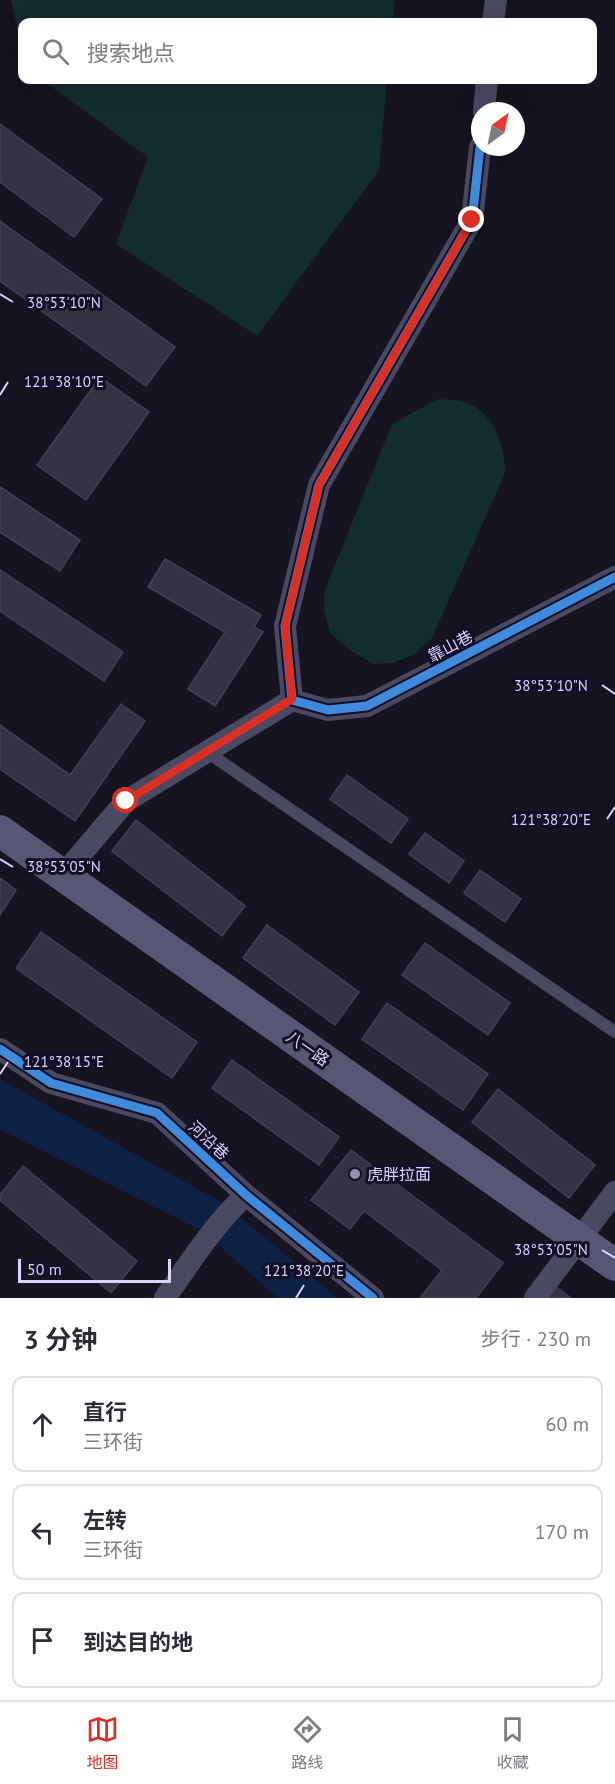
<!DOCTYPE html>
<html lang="zh">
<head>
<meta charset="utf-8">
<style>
	body { margin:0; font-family:"PT Sans","Noto Sans SC",sans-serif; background:#f2f2f3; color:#2b2b33 }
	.compass { position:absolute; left:471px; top:102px; width:54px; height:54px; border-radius:50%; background:#fff; box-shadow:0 6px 24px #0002; rotate:33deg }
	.scale { position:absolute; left:18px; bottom:15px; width:153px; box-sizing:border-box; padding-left:6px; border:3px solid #d9d4ff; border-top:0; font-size:16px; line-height:21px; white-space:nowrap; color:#d9d4ff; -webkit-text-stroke:4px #130f26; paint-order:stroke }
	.stop { position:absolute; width:18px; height:18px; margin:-14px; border:4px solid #d93025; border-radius:50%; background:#fff }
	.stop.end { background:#d93025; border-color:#fff; box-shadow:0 2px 6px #0008 }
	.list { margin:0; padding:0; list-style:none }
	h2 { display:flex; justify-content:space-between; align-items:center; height:78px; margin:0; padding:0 24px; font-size:26px }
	h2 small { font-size:20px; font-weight:400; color:#7c7c81 }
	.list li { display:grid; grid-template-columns:39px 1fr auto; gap:18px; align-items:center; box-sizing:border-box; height:96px; margin:0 12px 12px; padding:0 12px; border:2px solid #e1e1e2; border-radius:12px }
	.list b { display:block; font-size:22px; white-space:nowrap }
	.list p { margin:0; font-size:20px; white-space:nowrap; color:#7c7c81 }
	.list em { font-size:20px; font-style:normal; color:#7c7c81 }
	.icon { flex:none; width:33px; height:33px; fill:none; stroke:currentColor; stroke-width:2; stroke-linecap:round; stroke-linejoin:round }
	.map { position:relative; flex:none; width:615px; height:1298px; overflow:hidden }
	.search { position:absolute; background:#fff; box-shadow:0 6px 24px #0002; left:18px; right:18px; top:18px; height:66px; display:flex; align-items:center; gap:15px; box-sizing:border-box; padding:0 21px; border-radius:12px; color:#7c7c81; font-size:22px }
	.sheet { height:402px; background:#fff }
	nav { display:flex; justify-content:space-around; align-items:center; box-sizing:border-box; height:84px; border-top:2px solid #e1e1e2; background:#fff; font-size:16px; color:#7c7c81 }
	nav a { display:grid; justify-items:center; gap:3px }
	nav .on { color:#d93025 }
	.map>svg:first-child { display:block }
</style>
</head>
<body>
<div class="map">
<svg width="615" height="1298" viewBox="0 0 615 1298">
	<rect width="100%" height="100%" fill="#161421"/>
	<g fill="#132c2d">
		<polygon points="11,0 395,0 393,22 22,22 22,47"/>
		<polygon points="42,80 387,80 379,170 257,336 116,244 148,157"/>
		<path d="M438,399C445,400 455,399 462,401C493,411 505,443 505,473L432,638L414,655L392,663L373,664L350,650L330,633L324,609L325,590L392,424Z"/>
	</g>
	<polygon fill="#0d2144" points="0,1079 223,1203 338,1298 278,1298 202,1231 0,1129"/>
	<g fill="#343243" stroke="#433f54" stroke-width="1.5">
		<polygon points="0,124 102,199 74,237 0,182"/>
		<polygon points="0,221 175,347 146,386 0,281"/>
		<polygon points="100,377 149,412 86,500 37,465"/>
		<polygon points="0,487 80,540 60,571 0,532"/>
		<polygon points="165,559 261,615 254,627 263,632 215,706 188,689 225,632 148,587"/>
		<polygon points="0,570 123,652 104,681 0,611"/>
		<polygon points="121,704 145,721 75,821 0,769 0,725 70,775"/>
		<polygon points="347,775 408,819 391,843 330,799"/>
		<polygon points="136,820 245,906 222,936 112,851"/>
		<polygon points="425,833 464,861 449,883 409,854"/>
		<polygon points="480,870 521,899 505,922 464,893"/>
		<polygon points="0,878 16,890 0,915"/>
		<polygon points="267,925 359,992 335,1025 243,958"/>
		<polygon points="41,932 197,1042 172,1078 16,968"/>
		<polygon points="425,943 510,1003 488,1035 402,975"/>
		<polygon points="387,1003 488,1074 463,1110 362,1039"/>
		<polygon points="232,1060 339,1137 319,1165 212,1088"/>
		<polygon points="498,1089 595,1165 569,1198 472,1122"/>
		<polygon points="351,1150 503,1263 476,1298 420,1298 442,1270 364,1211 350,1229 311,1200"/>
		<polygon points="23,1166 137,1261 111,1293 0,1200 0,1195"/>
		<polygon points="556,1287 571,1298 547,1298"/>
	</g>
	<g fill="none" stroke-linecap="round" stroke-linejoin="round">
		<polyline stroke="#4a4962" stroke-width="12" points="207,752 615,1032"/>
		<g stroke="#4a4962" stroke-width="22">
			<polyline points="493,22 496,0"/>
			<polyline points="484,111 487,80"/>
			<polyline points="292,700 285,626 319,485 472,220 480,147"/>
			<polyline points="292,700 328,710 367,706 615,577"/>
			<polyline points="63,875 126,801 292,700"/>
			<polyline points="0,1049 51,1083 157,1113 246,1195 373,1298"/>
			<path d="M165,1298C190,1263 214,1224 246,1195"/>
			<polyline points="535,1298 615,1192"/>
		</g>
		<polyline stroke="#575674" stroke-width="32" points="0,831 615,1265"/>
		<g stroke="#130f26" stroke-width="13">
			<g id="cycleway">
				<polyline points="480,147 472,220 319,485 285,626 292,700 328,710 367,706 615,577"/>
				<polyline points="0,1049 51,1083 157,1113 246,1195 373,1298"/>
			</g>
		</g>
		<use href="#cycleway" stroke="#408adc" stroke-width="9"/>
	</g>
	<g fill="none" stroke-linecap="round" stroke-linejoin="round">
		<polyline stroke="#d93025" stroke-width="8" points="126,801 292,699 285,626 319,485 472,220"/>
	</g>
	<path fill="none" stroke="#d9d4ff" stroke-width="2" d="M0,294L13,302M0,395L8,382M602,685L615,694M607,819L615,807M0,859L13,867M0,1074L8,1062M602,1250L615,1258M296,1298L304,1285"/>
	<circle fill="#9591b1" stroke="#130f26" stroke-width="2" cx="355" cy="1174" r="6"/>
	<g text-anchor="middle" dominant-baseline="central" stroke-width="6" stroke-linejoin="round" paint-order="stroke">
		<g font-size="16" fill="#d9d4ff" stroke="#130f26">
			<text transform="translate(450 646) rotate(-28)">靠山巷</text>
			<text transform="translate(308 1048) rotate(35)">八一路</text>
			<text transform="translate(209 1140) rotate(43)">河沿巷</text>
		</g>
		<g font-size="16" fill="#d9d4ff" stroke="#130f26" text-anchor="start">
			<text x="367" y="1174">虎胖拉面</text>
		</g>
	</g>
	<g font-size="15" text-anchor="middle" fill="#d9d4ff" stroke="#130f26" stroke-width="6" stroke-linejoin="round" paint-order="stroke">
		<text x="64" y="308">38°53'10"N</text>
		<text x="64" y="387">121°38'10"E</text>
		<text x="551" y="691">38°53'10"N</text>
		<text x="551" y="825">121°38'20"E</text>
		<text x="64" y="872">38°53'05"N</text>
		<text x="64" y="1067">121°38'15"E</text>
		<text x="551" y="1255">38°53'05"N</text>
		<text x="304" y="1276">121°38'20"E</text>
	</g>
</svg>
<svg class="compass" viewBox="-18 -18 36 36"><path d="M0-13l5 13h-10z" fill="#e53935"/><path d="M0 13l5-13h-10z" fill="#7c7c81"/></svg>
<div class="scale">50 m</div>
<div class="stop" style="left:126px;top:801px"></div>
<div class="stop end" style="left:472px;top:220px"></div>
<div class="search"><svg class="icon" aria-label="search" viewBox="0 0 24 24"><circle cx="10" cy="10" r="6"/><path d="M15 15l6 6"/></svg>搜索地点</div>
</div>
<section class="sheet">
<h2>3 分钟<small>步行 · 230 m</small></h2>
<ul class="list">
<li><svg class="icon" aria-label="ahead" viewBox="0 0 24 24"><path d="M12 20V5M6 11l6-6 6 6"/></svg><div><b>直行</b><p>三环街</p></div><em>60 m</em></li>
<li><svg class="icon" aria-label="left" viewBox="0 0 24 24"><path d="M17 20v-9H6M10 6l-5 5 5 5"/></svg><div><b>左转</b><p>三环街</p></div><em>170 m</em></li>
<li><svg class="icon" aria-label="arrive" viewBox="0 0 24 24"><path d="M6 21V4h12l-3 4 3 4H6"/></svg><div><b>到达目的地</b></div></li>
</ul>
</section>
<nav>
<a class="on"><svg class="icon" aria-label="map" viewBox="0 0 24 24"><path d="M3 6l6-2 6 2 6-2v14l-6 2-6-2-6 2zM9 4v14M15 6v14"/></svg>地图</a>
<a><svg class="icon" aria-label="directions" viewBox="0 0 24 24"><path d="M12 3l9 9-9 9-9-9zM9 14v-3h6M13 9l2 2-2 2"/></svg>路线</a>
<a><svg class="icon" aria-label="saved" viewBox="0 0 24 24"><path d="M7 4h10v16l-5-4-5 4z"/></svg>收藏</a>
</nav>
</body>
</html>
